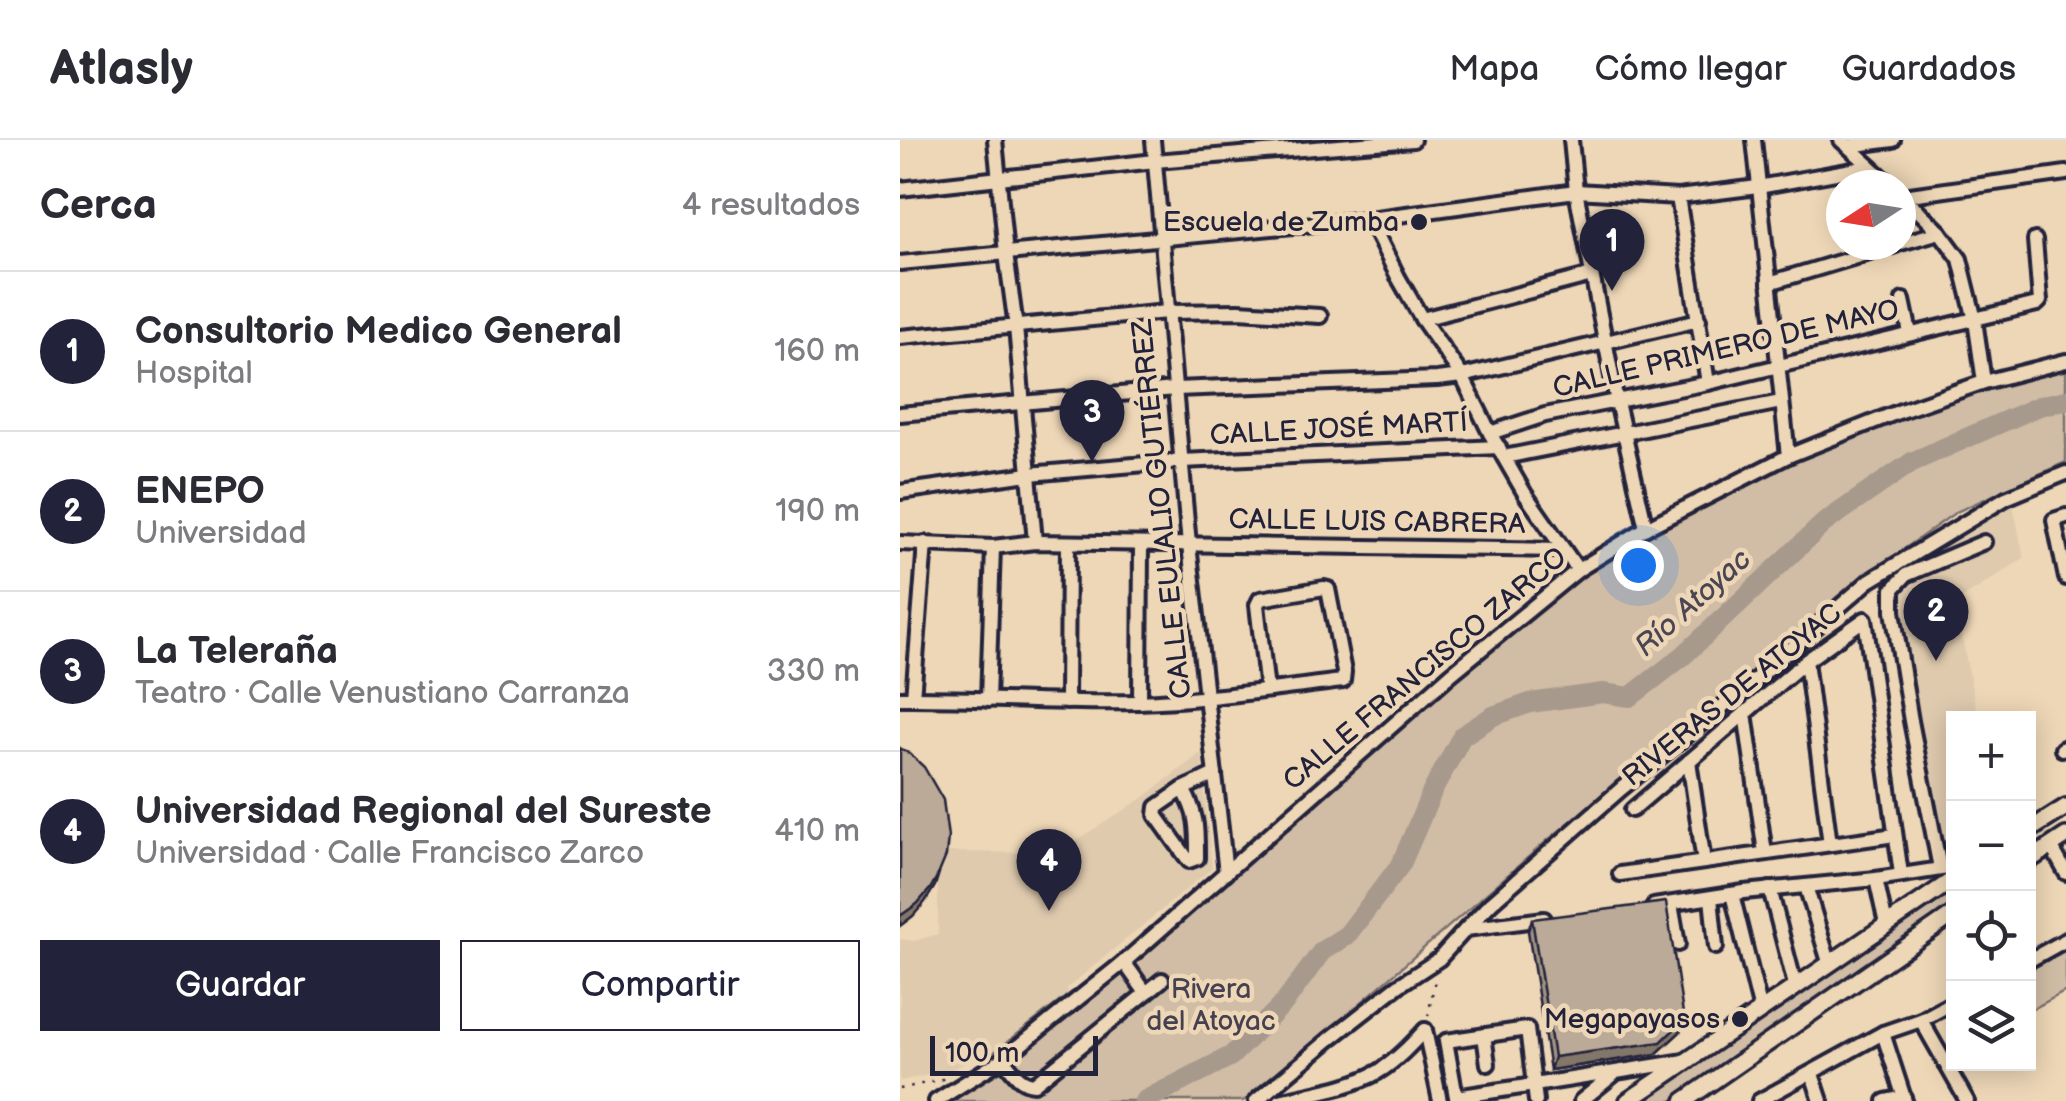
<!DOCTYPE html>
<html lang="es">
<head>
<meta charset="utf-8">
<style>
	body { margin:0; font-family:"Balsamiq Sans",sans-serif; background:#f7f7f7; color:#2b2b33 }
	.controls { position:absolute; right:30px; bottom:30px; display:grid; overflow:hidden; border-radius:0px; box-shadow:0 5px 25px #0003 }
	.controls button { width:90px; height:90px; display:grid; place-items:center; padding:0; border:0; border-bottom:2px solid #e1e1e2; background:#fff; color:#2b2b33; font:50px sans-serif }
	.compass { position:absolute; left:926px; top:30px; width:90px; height:90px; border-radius:50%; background:#fff; box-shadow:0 5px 25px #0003; rotate:258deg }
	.scale { position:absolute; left:30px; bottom:25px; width:168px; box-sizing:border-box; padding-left:10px; border:5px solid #22223b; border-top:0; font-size:28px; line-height:35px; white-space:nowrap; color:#22223b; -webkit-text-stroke:8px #eed7b7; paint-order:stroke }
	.you { position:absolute; left:738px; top:425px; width:35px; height:35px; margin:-25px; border:8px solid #fff; border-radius:50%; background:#1a73e8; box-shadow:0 0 0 15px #1a73e833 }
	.badge { display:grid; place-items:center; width:65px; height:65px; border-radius:50%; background:#22223b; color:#fff; font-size:32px; font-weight:700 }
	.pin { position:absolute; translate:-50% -82px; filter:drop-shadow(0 2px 5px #0008) }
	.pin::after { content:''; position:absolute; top:52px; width:35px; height:30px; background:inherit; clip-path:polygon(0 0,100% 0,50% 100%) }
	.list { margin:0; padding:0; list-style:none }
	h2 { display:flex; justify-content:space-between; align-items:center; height:130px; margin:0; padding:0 40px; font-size:42px }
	h2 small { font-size:32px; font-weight:400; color:#7c7c81 }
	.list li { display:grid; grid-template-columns:65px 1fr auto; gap:30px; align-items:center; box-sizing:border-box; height:160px; padding:0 40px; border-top:2px solid #e1e1e2 }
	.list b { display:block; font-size:38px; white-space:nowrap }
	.list p { margin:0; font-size:32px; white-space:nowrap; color:#7c7c81 }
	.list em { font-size:32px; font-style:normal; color:#7c7c81 }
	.actions { display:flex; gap:20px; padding:30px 40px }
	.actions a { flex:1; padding:22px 0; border:2px solid #22223b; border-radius:0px; text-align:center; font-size:35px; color:#22223b }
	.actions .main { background:#22223b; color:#fff }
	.icon { flex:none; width:55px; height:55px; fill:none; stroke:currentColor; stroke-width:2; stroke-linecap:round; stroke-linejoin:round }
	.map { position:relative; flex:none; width:1166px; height:961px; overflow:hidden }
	header { display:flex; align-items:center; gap:60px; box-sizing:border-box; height:140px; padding:0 50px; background:#fff; border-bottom:2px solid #e1e1e2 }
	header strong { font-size:48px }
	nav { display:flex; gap:55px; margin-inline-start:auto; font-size:35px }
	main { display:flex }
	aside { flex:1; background:#fff }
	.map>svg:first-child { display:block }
</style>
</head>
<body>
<header>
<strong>Atlasly</strong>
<nav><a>Mapa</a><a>Cómo llegar</a><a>Guardados</a></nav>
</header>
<main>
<aside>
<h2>Cerca<small>4 resultados</small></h2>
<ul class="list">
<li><span class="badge">1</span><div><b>Consultorio Medico General</b><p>Hospital</p></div><em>160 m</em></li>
<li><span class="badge">2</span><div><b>ENEPO</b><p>Universidad</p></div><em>190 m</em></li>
<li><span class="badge">3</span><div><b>La Teleraña</b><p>Teatro · Calle Venustiano Carranza</p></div><em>330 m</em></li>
<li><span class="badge">4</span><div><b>Universidad Regional del Sureste</b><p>Universidad · Calle Francisco Zarco</p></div><em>410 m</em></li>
</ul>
<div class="actions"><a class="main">Guardar</a><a>Compartir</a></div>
</aside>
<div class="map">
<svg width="1166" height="961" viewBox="0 0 1166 961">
	<rect width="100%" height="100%" fill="#eed7b7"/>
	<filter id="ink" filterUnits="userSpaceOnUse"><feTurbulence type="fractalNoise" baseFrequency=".01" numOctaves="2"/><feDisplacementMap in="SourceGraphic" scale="20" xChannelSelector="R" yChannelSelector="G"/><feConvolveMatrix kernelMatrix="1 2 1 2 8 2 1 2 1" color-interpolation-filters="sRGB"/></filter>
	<g filter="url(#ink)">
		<g fill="#dfcaae">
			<polygon points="1112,360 1124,418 1055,463 1078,578 1054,578 1053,717 1045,717 989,434"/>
			<polygon points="301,613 312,728 166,849 172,857 94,910 48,931 0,941 0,799 14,801 38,794 38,712 157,713 243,658"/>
		</g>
		<g fill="#d1bda5" stroke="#7a7070" stroke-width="2.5">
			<polygon points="1166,222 1166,322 1056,372 938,456 820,559 648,700 364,947 344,961 31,961 326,733 678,430 888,316 998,272"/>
			<polygon points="1053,747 1053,770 773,961 738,961"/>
			<polygon points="1166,792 1166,851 1129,871 1128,813"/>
		</g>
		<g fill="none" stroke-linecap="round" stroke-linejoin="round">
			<polyline stroke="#a8998d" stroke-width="20" points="244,961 331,916 385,862 422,811 447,795 501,724 532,652 562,596 593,576 630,563 703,553 730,557 783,516 924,383 1012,322 1139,266 1166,260"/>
			<g stroke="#22223b" stroke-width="20">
				<g id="minor">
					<polyline points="95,0 106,114 116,187 135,402"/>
					<polyline points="253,0 289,405 326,733"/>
					<polyline points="671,0 676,51 717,262 746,388"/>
					<polyline points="854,0 888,316"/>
					<polyline points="941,0 991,45"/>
					<polyline points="948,6 993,0"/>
					<polyline points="0,49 255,21 513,0"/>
					<polyline points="1001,54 1040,92 1060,119 1075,180 1084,242"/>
					<polyline points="1003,56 1166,33"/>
					<polyline points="778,57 808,243"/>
					<polyline points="469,79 498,137 522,179 562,236 590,293 625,354 678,430"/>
					<polyline points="1001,103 1040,92"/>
					<polyline points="0,123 469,79 676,51 778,57 858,47 969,27"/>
					<polyline points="869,143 996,105"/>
					<polyline points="1003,160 1010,193"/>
					<polyline points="522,179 692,135"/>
					<polyline points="0,197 267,172 339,171 420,176"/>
					<polyline points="0,274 275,249 537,239 562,236 799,180"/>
					<polyline points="590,293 645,275 808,243 1137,164 1140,161 1135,100"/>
					<polyline points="604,317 881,262"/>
					<polyline points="0,352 129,334 281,321 599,307"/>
					<polyline points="1166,376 1154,380 1166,438"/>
					<polyline points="0,403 93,407 135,402 664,410"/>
					<polyline points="906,521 930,704"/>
					<path d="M0,558C79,557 158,564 237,562C306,560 375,549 443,541L444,532L428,449L424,448L360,459L357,465L367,550"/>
					<polyline points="13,558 25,403"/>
					<polyline points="88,560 93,407"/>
					<polyline points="167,562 168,403"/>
					<polyline points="240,562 241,404"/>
					<polyline points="845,573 865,713"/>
					<polyline points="1162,609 1166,607"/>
					<polyline points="789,621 804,722"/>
					<path d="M283,649C298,675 297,689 297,718L289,721L256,675L257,667L283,649L315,634"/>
					<polyline points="732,670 906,521 965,479 1001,734"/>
					<polyline points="1151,706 1166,733"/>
					<polyline points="1040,728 1011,581 993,471 993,449 1006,435 1084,402"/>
					<polyline points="720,734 995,695"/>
					<polyline points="976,739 986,784"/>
					<polyline points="906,746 929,822"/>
					<polyline points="870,749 895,845"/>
					<polyline points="832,754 861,871"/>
					<polyline points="811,758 816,807"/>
					<polyline points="771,764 778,804"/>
					<polyline points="754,766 844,752 976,739 1054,727"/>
					<polyline points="566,789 591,763 721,649 856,539 969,441 1106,358 1166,333"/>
					<polyline points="1128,821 1166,800"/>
					<polyline points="224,822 246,853"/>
					<polyline points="1021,880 1067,961"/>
					<polyline points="525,890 540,961"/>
					<polyline points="983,893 1005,961"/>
					<polyline points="584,895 588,924"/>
					<path d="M103,919C112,930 119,943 134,944L262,840"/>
					<polyline points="912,934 921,961"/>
					<polyline points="556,957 634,945 627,889 546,901 556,957 557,961"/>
					<polyline points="36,961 103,919 224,822 551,534 678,430 746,388 888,316 998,272 1084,242 1166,221"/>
					<polyline points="356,961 430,899 498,846 539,819 566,789 644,779"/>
					<path d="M380,961C411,953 450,948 478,932C496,921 511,905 525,890"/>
					<polyline points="636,961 634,945 785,921"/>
					<polyline points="681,961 713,935"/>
					<polyline points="859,961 983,893 1021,880 1054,862"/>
					<polyline points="985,961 1004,957"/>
				</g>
			</g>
			<g stroke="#22223b" stroke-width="22">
				<g id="major">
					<polyline points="1128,691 1166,667"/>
					<polyline points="1128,721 1166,696"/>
					<polyline points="728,961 1054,739"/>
					<polyline points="784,961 1054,774"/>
				</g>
			</g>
			<g stroke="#22223b" stroke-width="2.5" stroke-dasharray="2.5 8" stroke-linecap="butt">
				<polyline points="528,876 536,835"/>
				<polyline points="0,949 47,938"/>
			</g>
			<use href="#minor" stroke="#eed7b7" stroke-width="12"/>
			<use href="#major" stroke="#eed7b7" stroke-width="15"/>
		</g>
		<polygon fill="#a19283" stroke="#22223b" stroke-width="2.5" points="632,779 784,880 780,892 756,914 650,930 628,791"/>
		<g fill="#83776a" stroke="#22223b" stroke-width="2.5">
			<polygon points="39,733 35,746 25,762 13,776 0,786 0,776"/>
			<polygon points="784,880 780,892 756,914 650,930 654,917"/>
		</g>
		<g fill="#bbaa98" stroke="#22223b" stroke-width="2.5">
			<polygon points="0,608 10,614 24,627 43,660 48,697 46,716 39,733 30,749 17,764 0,776"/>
			<polygon points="766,762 784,880 761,902 654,917 632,779"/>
		</g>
	</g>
	<g fill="#22223b" stroke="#eed7b7" stroke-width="4">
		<circle cx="519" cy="82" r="10"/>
		<circle cx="840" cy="879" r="10"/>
	</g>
	<g text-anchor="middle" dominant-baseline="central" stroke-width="9" stroke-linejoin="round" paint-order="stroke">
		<g font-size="28" fill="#22223b" stroke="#eed7b7" text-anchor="end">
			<text x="499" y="82">Escuela de Zumba</text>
			<text x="820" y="879">Megapayasos</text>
		</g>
		<g font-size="28" fill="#22223b" stroke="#eed7b7">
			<text transform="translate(826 209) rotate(-13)">CALLE PRIMERO DE MAYO</text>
			<text transform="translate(439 289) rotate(-3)">CALLE JOSÉ MARTÍ</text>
			<text transform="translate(262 369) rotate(-96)">CALLE EULALIO GUTIÉRREZ</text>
			<text transform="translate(477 382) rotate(1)">CALLE LUIS CABRERA</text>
			<text transform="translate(525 529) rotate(-40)">CALLE FRANCISCO ZARCO</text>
			<text transform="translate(832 555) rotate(-39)">RIVERAS DE ATOYAC</text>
		</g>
		<g font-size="28" fill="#454150" stroke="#eed7b7">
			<text x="311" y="849">Rivera<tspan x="311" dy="32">del Atoyac</tspan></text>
		</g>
		<g font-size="30" font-style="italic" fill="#4a4654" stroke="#eed7b7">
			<text transform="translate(793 463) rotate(-42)">Río Atoyac</text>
		</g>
	</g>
</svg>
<div class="controls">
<button>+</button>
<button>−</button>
<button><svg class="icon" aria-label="locate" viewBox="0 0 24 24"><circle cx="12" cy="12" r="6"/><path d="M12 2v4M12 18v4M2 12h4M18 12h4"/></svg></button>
<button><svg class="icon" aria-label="layers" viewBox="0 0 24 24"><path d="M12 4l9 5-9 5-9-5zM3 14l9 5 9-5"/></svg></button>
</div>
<svg class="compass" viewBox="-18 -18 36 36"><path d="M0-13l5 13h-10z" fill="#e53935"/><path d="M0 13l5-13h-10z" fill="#7c7c81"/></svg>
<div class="scale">100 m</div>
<div class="you"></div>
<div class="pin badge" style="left:712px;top:151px">1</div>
<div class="pin badge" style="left:1036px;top:521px">2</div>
<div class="pin badge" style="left:192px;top:322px">3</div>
<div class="pin badge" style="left:149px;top:771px">4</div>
</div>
</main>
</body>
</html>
